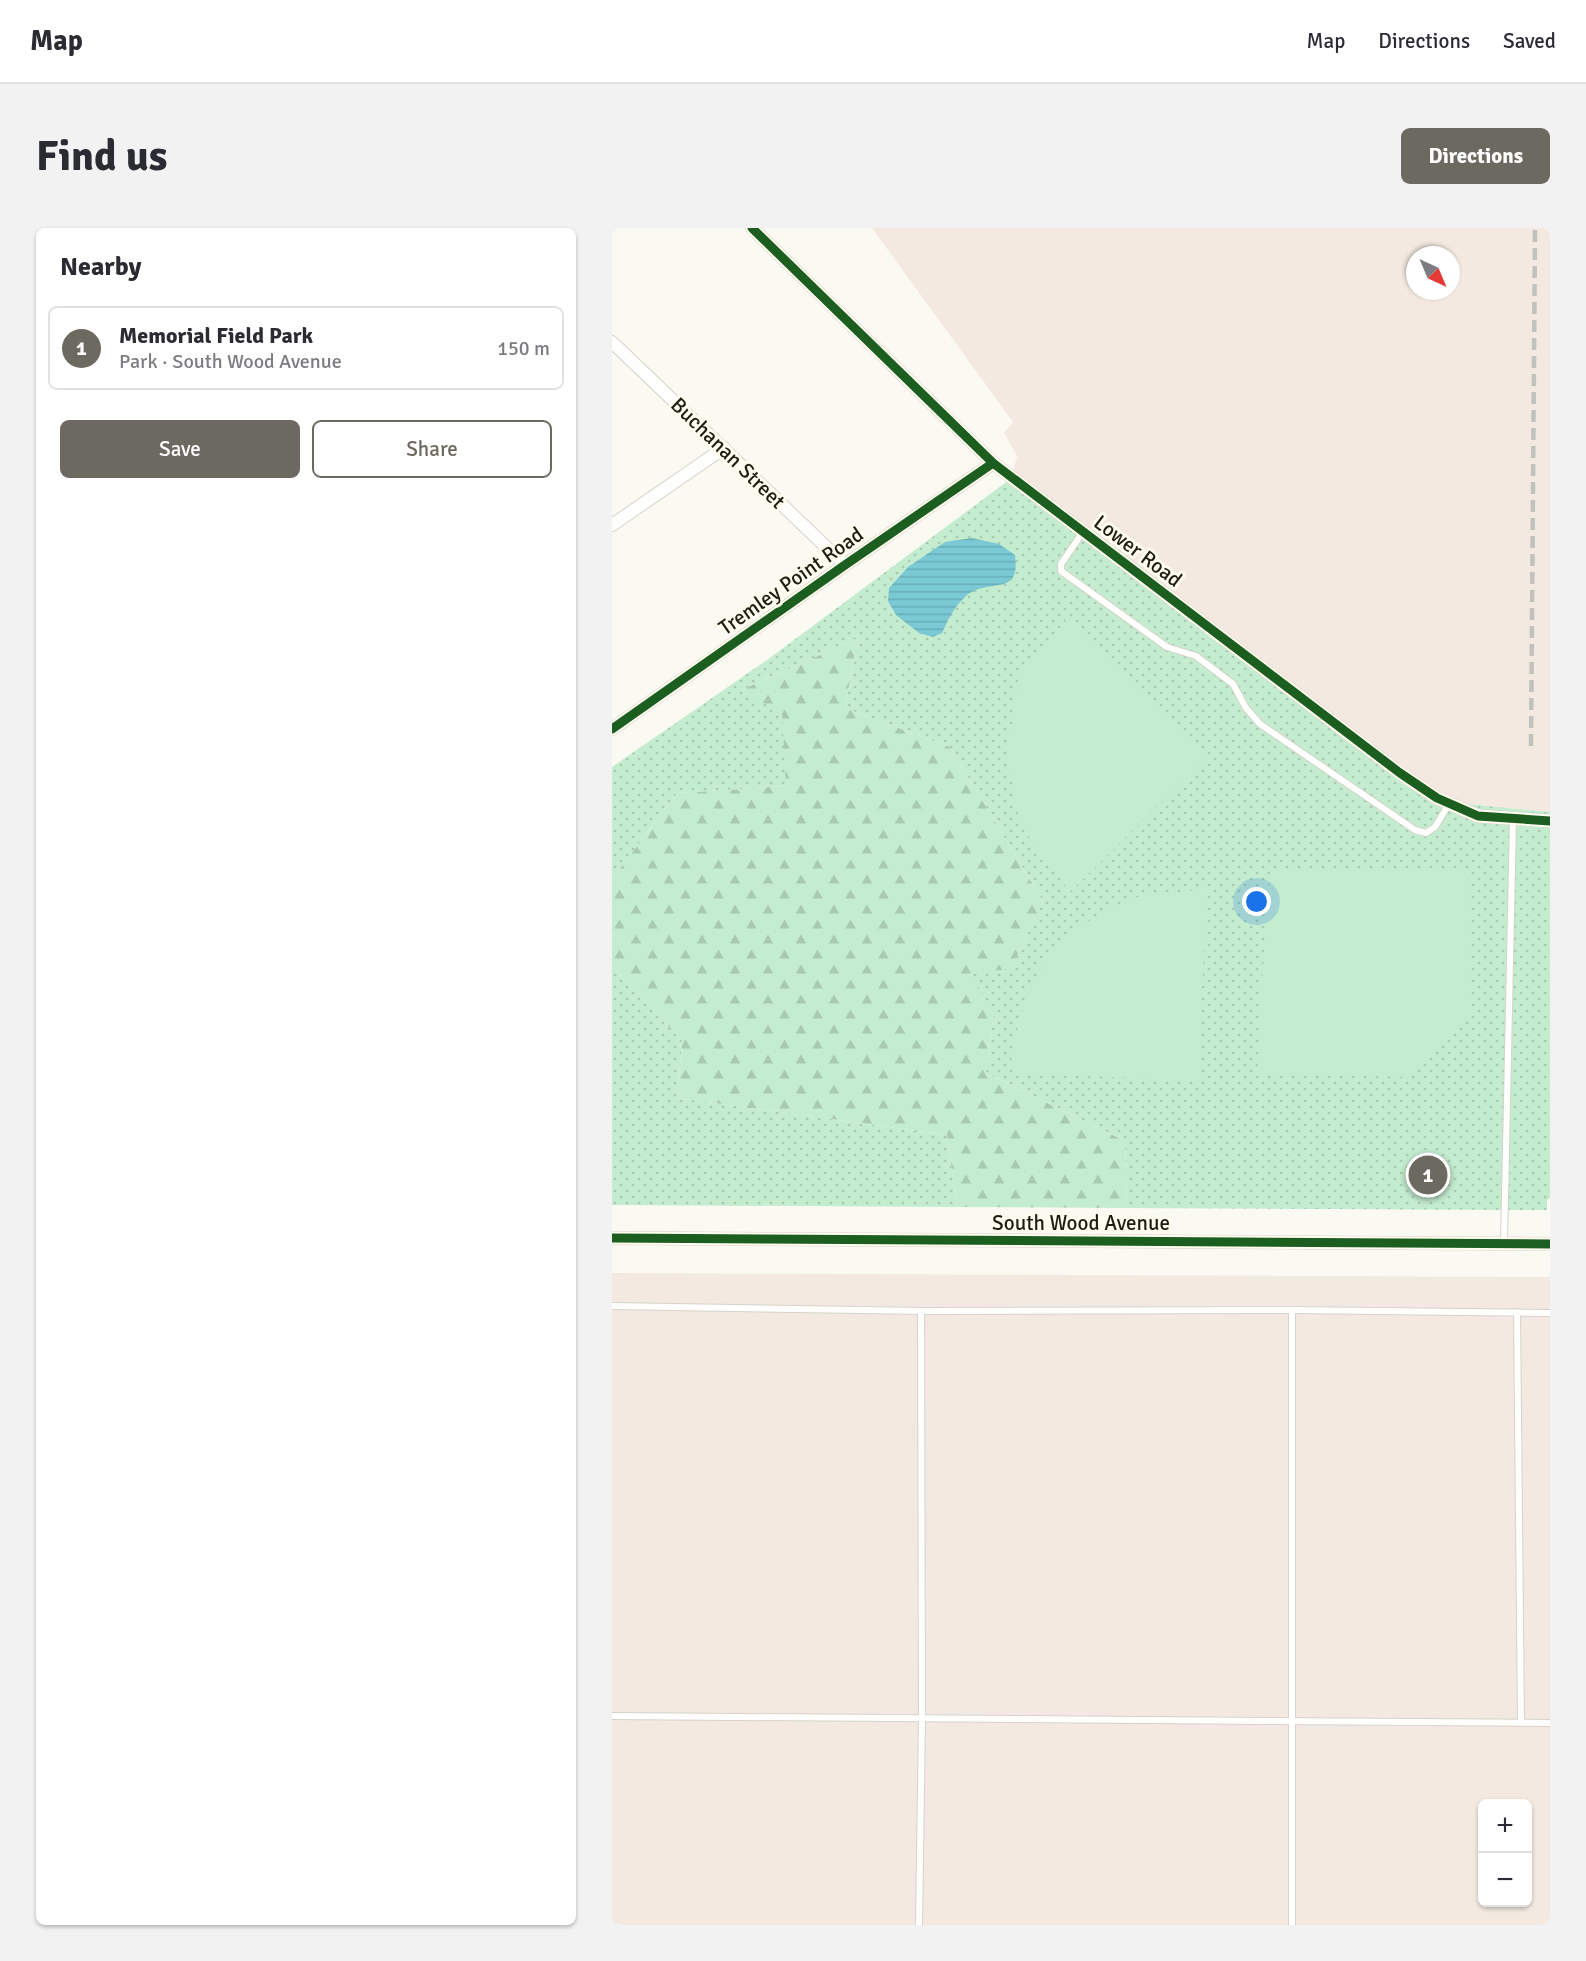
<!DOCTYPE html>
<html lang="en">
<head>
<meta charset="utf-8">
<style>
	body { margin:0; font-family:Signika,sans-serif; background:#f2f2f3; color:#2b2b33 }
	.controls { position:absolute; right:18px; bottom:18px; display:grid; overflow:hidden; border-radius:9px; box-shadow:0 2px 4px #0004 }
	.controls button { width:54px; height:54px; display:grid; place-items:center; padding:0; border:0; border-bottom:2px solid #e1e1e2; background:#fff; color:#2b2b33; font:30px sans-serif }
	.compass { position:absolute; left:794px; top:18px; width:54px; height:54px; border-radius:50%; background:#fff; box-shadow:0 2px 4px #0004; rotate:136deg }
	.you { position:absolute; left:645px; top:674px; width:21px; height:21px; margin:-15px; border:4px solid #fff; border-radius:50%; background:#1a73e8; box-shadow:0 0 0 9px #1a73e833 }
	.badge { display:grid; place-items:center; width:39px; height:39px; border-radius:50%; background:#6c6960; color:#fff; font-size:20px; font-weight:700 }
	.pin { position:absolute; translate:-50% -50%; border:3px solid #fff; box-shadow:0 2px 6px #0006 }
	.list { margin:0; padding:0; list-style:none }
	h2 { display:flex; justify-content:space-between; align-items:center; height:78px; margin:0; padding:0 24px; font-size:26px }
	h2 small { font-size:20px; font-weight:400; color:#7c7c81 }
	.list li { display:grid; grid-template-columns:39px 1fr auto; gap:18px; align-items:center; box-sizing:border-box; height:84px; margin:0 12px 12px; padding:0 12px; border:2px solid #e1e1e2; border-radius:9px }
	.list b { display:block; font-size:22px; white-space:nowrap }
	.list p { margin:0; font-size:20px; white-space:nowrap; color:#7c7c81 }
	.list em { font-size:20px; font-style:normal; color:#7c7c81 }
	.actions { display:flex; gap:12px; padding:18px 24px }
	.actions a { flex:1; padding:14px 0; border:2px solid #6c6960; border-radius:9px; text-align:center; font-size:21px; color:#6c6960 }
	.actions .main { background:#6c6960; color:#fff }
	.map { position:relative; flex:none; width:938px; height:1697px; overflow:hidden; border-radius:9px }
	header { display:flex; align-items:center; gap:36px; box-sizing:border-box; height:84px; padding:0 30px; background:#fff; border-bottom:2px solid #e1e1e2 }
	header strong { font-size:28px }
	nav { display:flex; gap:33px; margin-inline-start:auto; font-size:21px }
	.intro { display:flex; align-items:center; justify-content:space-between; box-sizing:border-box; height:144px; padding:0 36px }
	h1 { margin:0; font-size:42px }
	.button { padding:15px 27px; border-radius:9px; background:#6c6960; color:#fff; font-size:21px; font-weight:700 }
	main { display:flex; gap:36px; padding:0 36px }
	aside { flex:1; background:#fff; border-radius:9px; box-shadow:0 2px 4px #0004 }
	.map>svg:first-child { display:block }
</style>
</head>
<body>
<header>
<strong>Map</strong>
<nav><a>Map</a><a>Directions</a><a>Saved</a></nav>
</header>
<div class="intro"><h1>Find us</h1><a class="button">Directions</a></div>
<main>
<aside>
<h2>Nearby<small></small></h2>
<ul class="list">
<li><span class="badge">1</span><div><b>Memorial Field Park</b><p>Park · South Wood Avenue</p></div><em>150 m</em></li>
</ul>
<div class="actions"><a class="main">Save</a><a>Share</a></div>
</aside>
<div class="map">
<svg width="938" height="1697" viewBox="0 0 938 1697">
	<defs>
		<pattern id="forest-firs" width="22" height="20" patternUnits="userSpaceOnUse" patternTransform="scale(1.5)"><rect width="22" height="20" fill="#c4eccf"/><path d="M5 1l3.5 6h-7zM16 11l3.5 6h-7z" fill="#a8cab1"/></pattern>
		<pattern id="park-dots" width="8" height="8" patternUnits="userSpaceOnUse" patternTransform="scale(1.5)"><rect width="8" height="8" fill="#c4eccf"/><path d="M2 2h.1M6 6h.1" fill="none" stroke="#a8cab1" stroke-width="1.8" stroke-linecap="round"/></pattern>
		<pattern id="water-rules" width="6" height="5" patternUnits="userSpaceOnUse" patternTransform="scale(1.5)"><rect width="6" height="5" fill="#7ac9d5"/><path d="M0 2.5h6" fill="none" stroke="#69acb6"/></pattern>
	</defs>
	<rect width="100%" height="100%" fill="#faf9f2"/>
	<g fill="#f3e9e0" fill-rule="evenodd">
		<path d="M260,0H938V584L833,574L400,250L405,228L392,205L401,194ZM803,27H839V63H803Z"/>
		<path d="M0,1045L938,1049V1697H0ZM870,1576H915V1674H870Z"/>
	</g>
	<polygon fill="url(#forest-firs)" points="246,410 233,480 338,519 431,673 399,741 382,785 374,845 513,913 515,980 345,979 335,907 65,870 70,813 0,739 0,651 65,565 174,558 129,462"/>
	<g fill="url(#park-dots)">
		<polygon points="397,252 833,574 938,584 938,970 935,972 935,982 515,980 513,913 374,845 382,785 358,745 399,741 431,673 338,519 233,480 246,410 129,462 170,486 174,558 65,565 0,651 0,539 155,432"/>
		<polygon points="0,739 70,813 65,870 335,907 345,979 0,977"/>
	</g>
	<g fill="#c4eccf">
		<polygon points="458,388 596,528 458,664 408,597 395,529 407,445"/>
		<polygon points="856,643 860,784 794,849 645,846 653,705 658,644"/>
		<polygon points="594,661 587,852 405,846 398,827 415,766 435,728 467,698 519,670"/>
	</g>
	<path fill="url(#water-rules)" d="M360,310L387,316L403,327C409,371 376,348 353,369C342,379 336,392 330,405L321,409L307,405L284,387L276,373L277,360L296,339L333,314Z"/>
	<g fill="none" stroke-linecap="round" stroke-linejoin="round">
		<g stroke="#d5d3cb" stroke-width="8">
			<g id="service">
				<polyline points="471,304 449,336 449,343 555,419 584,428 621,456 634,480 648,496 803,602 814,605 823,599 837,576"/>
				<polyline points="892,1015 901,591"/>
				<polyline points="0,1078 313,1083 680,1082 680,1697"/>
				<polyline points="680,1082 938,1085"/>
				<polyline points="905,1084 909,1495"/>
				<polyline points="0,1488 938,1495"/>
				<polyline points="307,1697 310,1491 309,1083"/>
			</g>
		</g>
		<g stroke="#d5d3cb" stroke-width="14">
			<g id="minor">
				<polyline points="140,0 381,235 788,545 825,570 866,588 938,593"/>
				<polyline points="0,114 233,337"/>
				<polyline points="0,297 112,220"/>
				<polyline points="0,501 233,337 381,235"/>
				<polyline points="0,1010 938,1016"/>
			</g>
		</g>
		<use href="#service" stroke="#fefefd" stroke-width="6"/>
		<use href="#minor" stroke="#fefefd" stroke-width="12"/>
		<polyline stroke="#c1c1be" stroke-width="4.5" stroke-dasharray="12 6" stroke-linecap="butt" points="919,518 923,0"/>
		<g stroke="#fefbef" stroke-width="13">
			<g id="cycleway">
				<polyline points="140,0 381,235 788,545 825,570 866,588 938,593"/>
				<polyline points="0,501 233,337 381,235"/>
				<polyline points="0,1010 938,1016"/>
			</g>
		</g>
		<use href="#cycleway" stroke="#1b5e20" stroke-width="9"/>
	</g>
	<g text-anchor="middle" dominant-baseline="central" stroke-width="6" stroke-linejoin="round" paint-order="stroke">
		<g font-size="21" fill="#1f1c11" stroke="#fefbef">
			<text transform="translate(116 225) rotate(44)">Buchanan Street</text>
			<text transform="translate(526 323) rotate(37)">Lower Road</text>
			<text transform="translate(179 353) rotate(-35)">Tremley Point Road</text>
			<text x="469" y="995">South Wood Avenue</text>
		</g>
	</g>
</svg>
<div class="controls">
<button>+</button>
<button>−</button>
</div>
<svg class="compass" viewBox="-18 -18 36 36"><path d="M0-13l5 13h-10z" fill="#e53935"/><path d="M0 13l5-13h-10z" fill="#7c7c81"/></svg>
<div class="you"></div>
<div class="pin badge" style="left:816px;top:947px">1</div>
</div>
</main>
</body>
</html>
